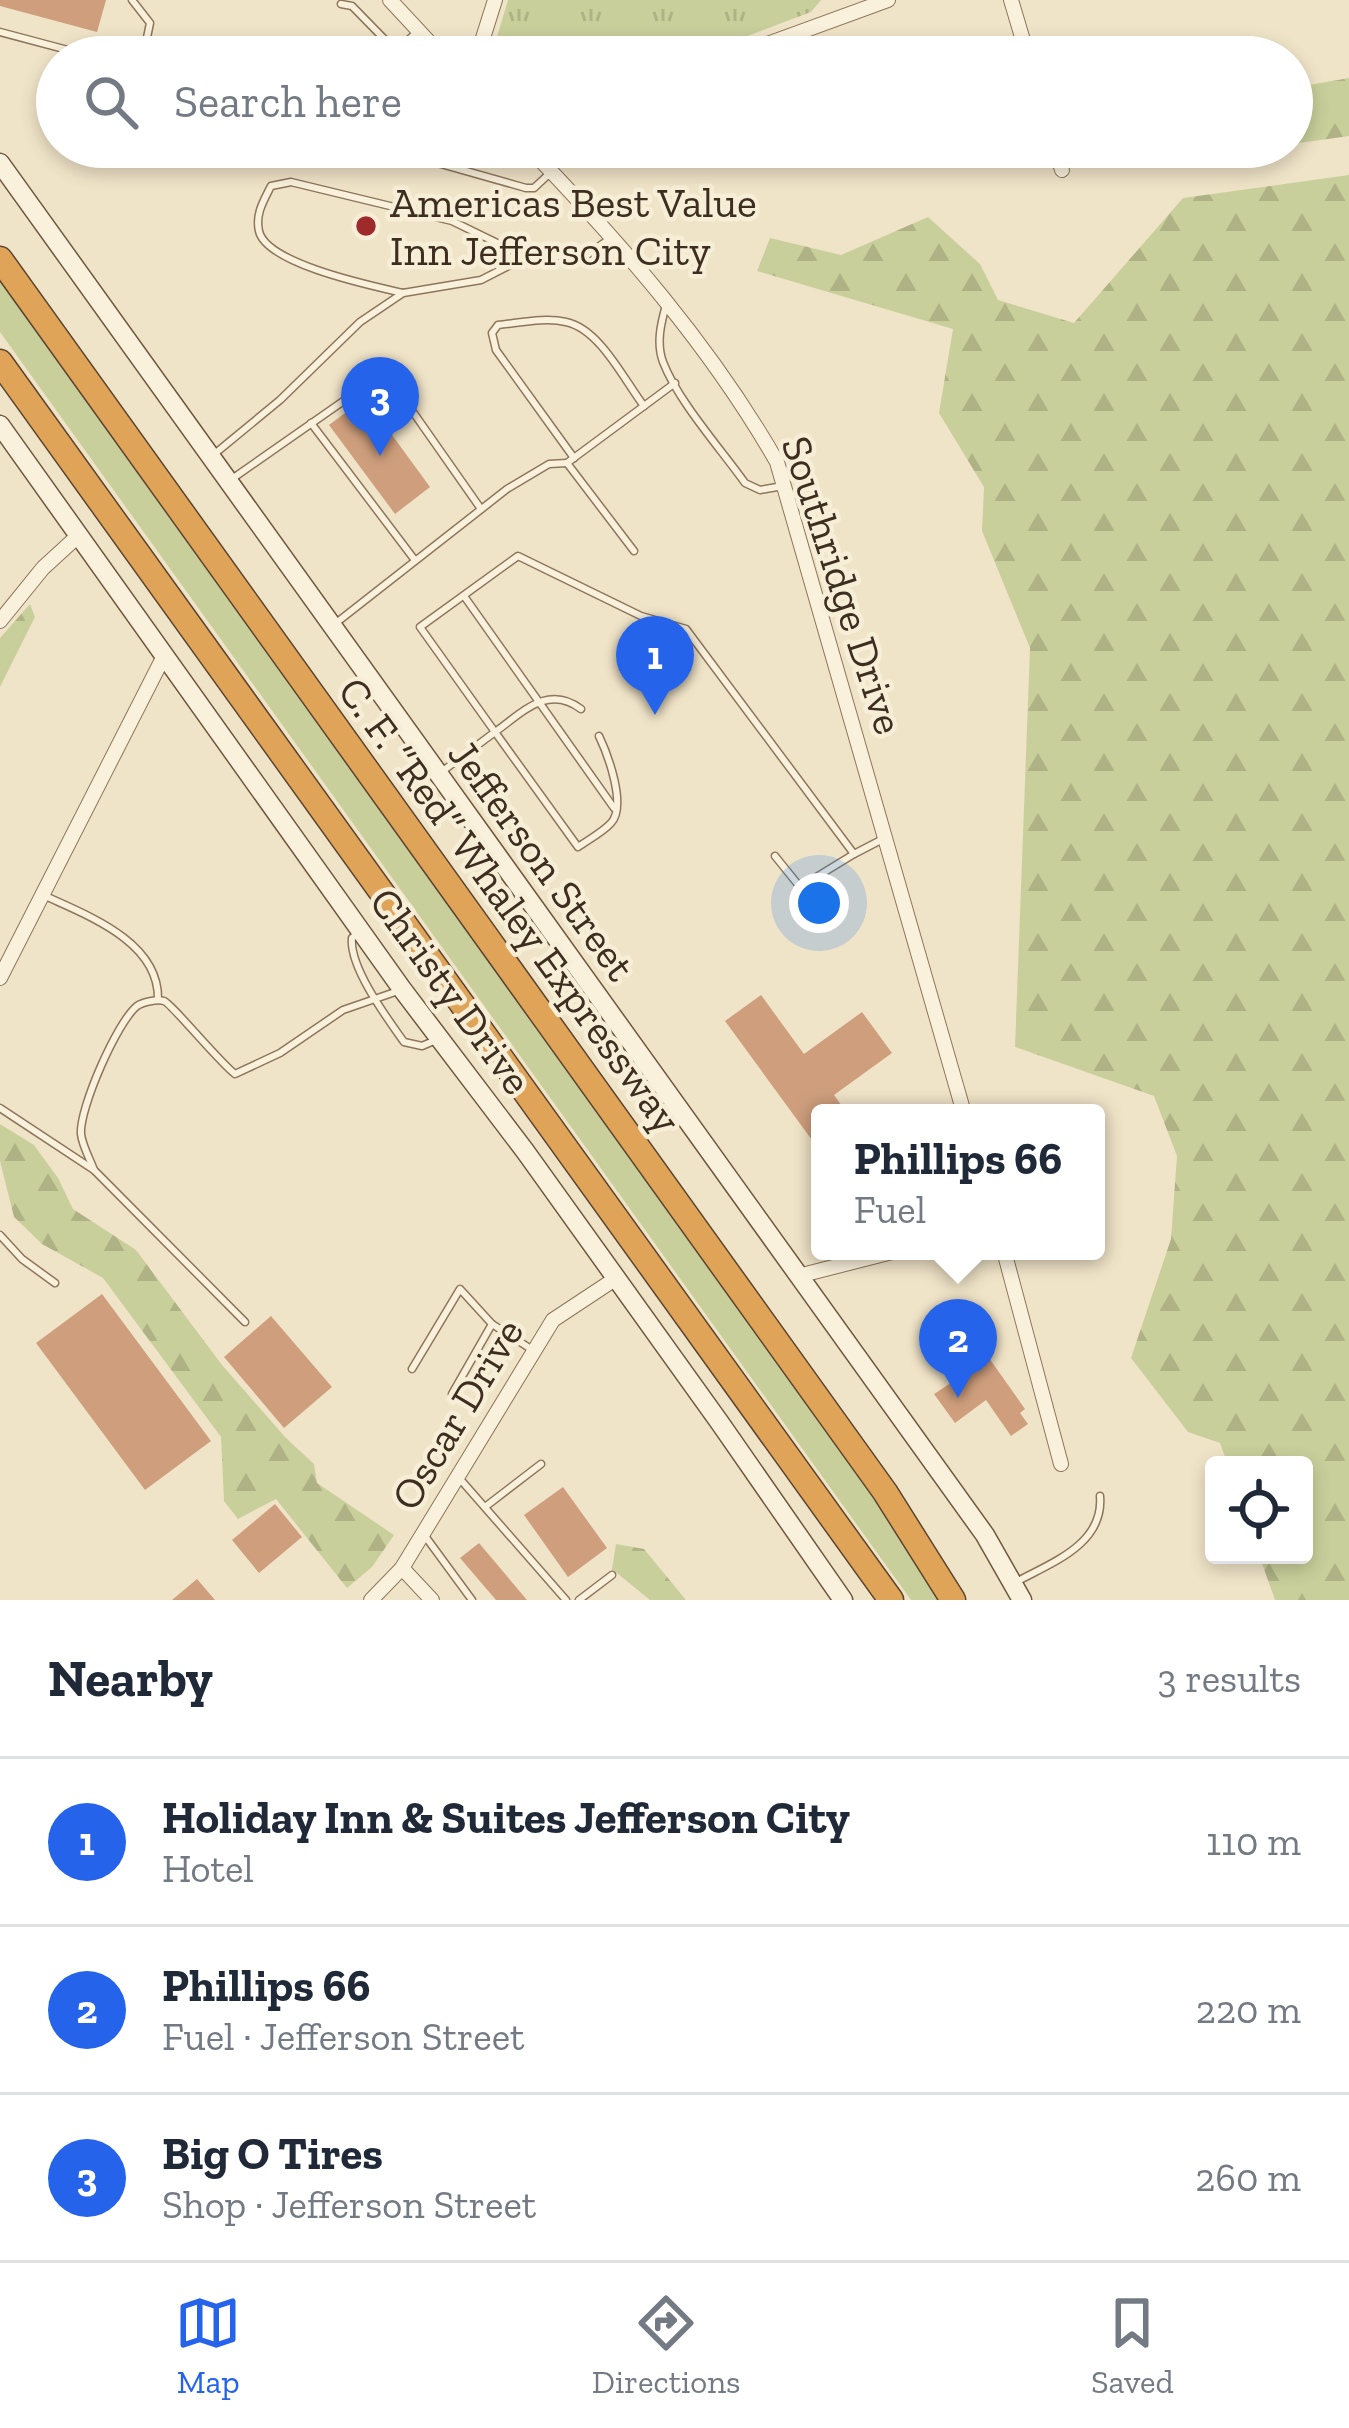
<!DOCTYPE html>
<html lang="en">
<head>
<meta charset="utf-8">
<style>
	body { margin:0; font-family:"Zilla Slab",serif; background:#f2f2f3; color:#1f2937 }
	.controls { position:absolute; right:36px; bottom:36px; display:grid; overflow:hidden; border-radius:12px; box-shadow:0 6px 18px #0003 }
	.controls button { width:108px; height:108px; display:grid; place-items:center; padding:0; border:0; border-bottom:3px solid #e0e1e3; background:#fff; color:#1f2937; font:60px sans-serif }
	.you { position:absolute; left:819px; top:903px; width:42px; height:42px; margin:-30px; border:9px solid #fff; border-radius:50%; background:#1a73e8; box-shadow:0 0 0 18px #1a73e833 }
	.badge { display:grid; place-items:center; width:78px; height:78px; border-radius:50%; background:#2563eb; color:#fff; font-size:39px; font-weight:700 }
	.pin { position:absolute; translate:-50% -99px; filter:drop-shadow(0 3px 6px #0008) }
	.pin::after { content:''; position:absolute; top:63px; width:42px; height:36px; background:inherit; clip-path:polygon(0 0,100% 0,50% 100%) }
	.popup { position:absolute; left:811px; top:1104px; width:294px; height:156px; box-sizing:border-box; display:grid; place-content:center; border-radius:12px; background:#fff; filter:drop-shadow(0 3px 9px #0005); font-size:39px; white-space:nowrap; color:#747a83 }
	.popup b { font-size:45px; color:#1f2937 }
	.popup::after { content:''; position:absolute; left:50%; top:100%; margin-left:-24px; border:24px solid transparent; border-top-color:#fff }
	.list { margin:0; padding:0; list-style:none }
	h2 { display:flex; justify-content:space-between; align-items:center; height:156px; margin:0; padding:0 48px; font-size:51px }
	h2 small { font-size:39px; font-weight:400; color:#747a83 }
	.list li { display:grid; grid-template-columns:78px 1fr auto; gap:36px; align-items:center; box-sizing:border-box; height:168px; padding:0 48px; border-top:3px solid #e0e1e3 }
	.list b { display:block; font-size:45px; white-space:nowrap }
	.list p { margin:0; font-size:39px; white-space:nowrap; color:#747a83 }
	.list em { font-size:39px; font-style:normal; color:#747a83 }
	.icon { flex:none; width:66px; height:66px; fill:none; stroke:currentColor; stroke-width:2; stroke-linecap:round; stroke-linejoin:round }
	.map { position:relative; flex:none; width:1349px; height:1600px; overflow:hidden }
	.search { position:absolute; background:#fff; box-shadow:0 6px 18px #0003; left:36px; right:36px; top:36px; height:132px; display:flex; align-items:center; gap:30px; box-sizing:border-box; padding:0 42px; border-radius:66px; color:#747a83; font-size:45px }
	.sheet { height:660px; background:#fff }
	nav { display:flex; justify-content:space-around; align-items:center; box-sizing:border-box; height:168px; border-top:3px solid #e0e1e3; background:#fff; font-size:33px; color:#747a83 }
	nav a { display:grid; justify-items:center; gap:6px }
	nav .on { color:#2563eb }
	.map>svg:first-child { display:block }
</style>
</head>
<body>
<div class="map">
<svg width="1349" height="1600" viewBox="0 0 1349 1600">
	<defs>
		<pattern id="forest-firs" width="22" height="20" patternUnits="userSpaceOnUse" patternTransform="scale(3)"><rect width="22" height="20" fill="#c9cf9b"/><path d="M5 1l3.5 6h-7zM16 11l3.5 6h-7z" fill="#aeb285"/></pattern>
		<pattern id="park-tufts" width="24" height="20" patternUnits="userSpaceOnUse" patternTransform="scale(3)"><rect width="24" height="20" fill="#c9cf9b"/><path d="M3 7l-1-3M5 7V3M7 7l1-3M15 17l-1-3M17 17v-4M19 17l1-3" fill="none" stroke="#aeb285"/></pattern>
	</defs>
	<rect width="100%" height="100%" fill="#f0e4c8"/>
	<polygon fill="#c9cf9b" points="0,276 888,1514 940,1600 911,1600 0,332"/>
	<g fill="url(#forest-firs)">
		<polygon points="1349,78 1349,136 1292,144 1292,88"/>
		<polygon points="1349,175 1349,1600 1275,1600 1259,1555 1304,1555 1304,1465 1228,1465 1220,1443 1188,1432 1131,1358 1171,1239 1177,1156 1154,1096 1015,1047 1030,648 982,531 984,487 939,413 953,329 757,271 770,238 841,255 928,217 980,264 998,300 1074,323 1183,198"/>
		<polygon points="30,604 35,617 0,687 0,638"/>
		<polygon points="0,1124 34,1145 58,1178 73,1209 136,1250 222,1365 285,1437 314,1464 317,1483 394,1535 372,1567 347,1588 276,1499 238,1519 224,1501 221,1437 103,1278 42,1244 14,1217 0,1161"/>
		<polygon points="616,1544 644,1549 686,1600 650,1600 612,1569"/>
	</g>
	<polygon fill="url(#park-tufts)" points="508,0 821,0 811,12 692,57 491,57"/>
	<g fill="#cf9f7d">
		<polygon points="0,0 106,0 97,32 0,6"/>
		<polygon points="365,398 430,487 395,514 329,425"/>
		<polygon points="761,995 804,1054 862,1012 892,1053 834,1095 847,1113 820,1113 820,1151 725,1021"/>
		<polygon points="102,1294 211,1441 145,1490 36,1343"/>
		<polygon points="271,1316 332,1387 284,1428 224,1357"/>
		<polygon points="989,1358 1025,1409 1020,1413 1028,1424 1011,1436 986,1400 955,1423 934,1394"/>
		<polygon points="563,1487 607,1548 568,1577 524,1515"/>
		<polygon points="275,1504 302,1537 259,1573 232,1540"/>
		<polygon points="479,1543 527,1600 496,1600 460,1558"/>
		<polygon points="197,1579 215,1600 172,1600"/>
	</g>
	<g fill="none" stroke-linecap="round" stroke-linejoin="round">
		<g stroke="#8d765c" stroke-width="9">
			<g id="lane">
				<polyline points="132,0 150,23 143,57"/>
				<polyline points="341,4 352,6 396,51"/>
				<polyline points="0,32 94,57"/>
				<polyline points="390,57 418,31"/>
				<polyline points="381,147 526,188 534,188 549,174"/>
				<path d="M403,293C373,286 266,264 259,231C255,214 264,200 271,186L291,182L452,221L526,257"/>
				<path d="M666,305C661,323 656,343 663,362C678,401 720,448 745,483L760,490L783,486"/>
				<polyline points="311,423 414,559"/>
				<polyline points="212,456 280,400 360,322 403,293 481,280 526,257 587,255 611,238"/>
				<path d="M574,458L496,350L492,333L498,325C519,323 545,317 566,322C600,329 624,380 644,406"/>
				<polyline points="229,481 385,372 481,509"/>
				<polyline points="634,551 567,463 675,383"/>
				<polyline points="464,596 614,808"/>
				<polyline points="336,623 507,489 549,464 567,463"/>
				<path d="M581,709C548,684 523,712 495,732L578,847C588,840 603,832 611,823C627,806 608,755 599,736"/>
				<polyline points="440,773 495,732 420,627 518,556 641,616 686,629 854,854 881,840"/>
				<polyline points="775,856 800,887 854,854"/>
				<path d="M43,895C86,915 159,941 158,999"/>
				<path d="M358,933L352,938C349,967 387,1018 404,1042L422,1046L436,1040"/>
				<polyline points="0,1108 94,1170 245,1322"/>
				<path d="M94,1170C90,1159 82,1145 81,1134C79,1109 117,1022 137,1006C143,1002 157,999 164,1001C171,1003 219,1062 235,1074L280,1053L343,1010L398,991"/>
				<polyline points="0,1235 22,1259 55,1283"/>
				<polyline points="412,1369 460,1289 492,1324 531,1349"/>
				<polyline points="452,1394 492,1324"/>
				<polyline points="460,1479 566,1600"/>
				<polyline points="485,1507 541,1464"/>
				<polyline points="425,1536 472,1600"/>
				<path d="M1016,1582C1053,1562 1104,1544 1100,1496"/>
				<polyline points="579,1600 612,1575"/>
			</g>
		</g>
		<g stroke="#8d765c" stroke-width="16">
			<g id="street">
				<polyline points="390,0 443,57"/>
				<polyline points="1011,0 1028,57"/>
				<polyline points="477,57 495,0"/>
				<polyline points="732,57 888,0"/>
				<path d="M528,147C622,245 710,345 777,462L964,1113"/>
				<polyline points="1055,147 1062,170"/>
				<polyline points="0,621 43,568 79,535"/>
				<polyline points="0,978 165,654"/>
				<polyline points="1004,1251 1061,1464"/>
				<polyline points="798,1276 896,1251"/>
				<polyline points="402,1568 432,1600"/>
				<polyline points="371,1600 402,1568 553,1320 615,1279"/>
			</g>
		</g>
		<g stroke="#6f573f" stroke-width="21">
			<g id="secondary">
				<polyline points="0,163 985,1535 1022,1600"/>
				<polyline points="0,425 402,989 525,1151 720,1423 843,1600"/>
			</g>
		</g>
		<g stroke="#5b4430" stroke-width="27">
			<g id="highway">
				<polyline points="0,259 885,1492 953,1600"/>
				<polyline points="0,362 891,1600"/>
			</g>
		</g>
		<use href="#lane" stroke="#faf1dc" stroke-width="6"/>
		<use href="#street" stroke="#faf1dc" stroke-width="14"/>
		<use href="#secondary" stroke="#faf1dc" stroke-width="18"/>
		<use href="#highway" stroke="#e0a458" stroke-width="24"/>
	</g>
	<circle fill="#9e2a2b" stroke="#f7eed8" stroke-width="4.5" cx="366" cy="226" r="12"/>
	<g text-anchor="middle" dominant-baseline="central" stroke-width="9" stroke-linejoin="round" paint-order="stroke">
		<g font-size="42" fill="#3d2e20" stroke="#f7eed8" text-anchor="start">
			<text x="390" y="202">Americas Best Value<tspan x="390" dy="48">Inn Jefferson City</tspan></text>
		</g>
		<g font-size="42" fill="#3d2e20" stroke="#f7eed8">
			<text transform="translate(843 585) rotate(72)">Southridge Drive</text>
			<text transform="translate(542 860) rotate(54)">Jefferson Street</text>
			<text transform="translate(510 905) rotate(54)">C. F. “Red” Whaley Expressway</text>
			<text transform="translate(451 991) rotate(54)">Christy Drive</text>
			<text transform="translate(457 1414) rotate(-59)">Oscar Drive</text>
		</g>
	</g>
</svg>
<div class="controls">
<button><svg class="icon" aria-label="locate" viewBox="0 0 24 24"><circle cx="12" cy="12" r="6"/><path d="M12 2v4M12 18v4M2 12h4M18 12h4"/></svg></button>
</div>
<div class="you"></div>
<div class="pin badge" style="left:655px;top:715px">1</div>
<div class="pin badge" style="left:958px;top:1398px">2</div>
<div class="popup"><b>Phillips 66</b>Fuel</div>
<div class="pin badge" style="left:380px;top:456px">3</div>
<div class="search"><svg class="icon" aria-label="search" viewBox="0 0 24 24"><circle cx="10" cy="10" r="6"/><path d="M15 15l6 6"/></svg>Search here</div>
</div>
<section class="sheet">
<h2>Nearby<small>3 results</small></h2>
<ul class="list">
<li><span class="badge">1</span><div><b>Holiday Inn &amp; Suites Jefferson City</b><p>Hotel</p></div><em>110 m</em></li>
<li><span class="badge">2</span><div><b>Phillips 66</b><p>Fuel · Jefferson Street</p></div><em>220 m</em></li>
<li><span class="badge">3</span><div><b>Big O Tires</b><p>Shop · Jefferson Street</p></div><em>260 m</em></li>
</ul>
</section>
<nav>
<a class="on"><svg class="icon" aria-label="map" viewBox="0 0 24 24"><path d="M3 6l6-2 6 2 6-2v14l-6 2-6-2-6 2zM9 4v14M15 6v14"/></svg>Map</a>
<a><svg class="icon" aria-label="directions" viewBox="0 0 24 24"><path d="M12 3l9 9-9 9-9-9zM9 14v-3h6M13 9l2 2-2 2"/></svg>Directions</a>
<a><svg class="icon" aria-label="saved" viewBox="0 0 24 24"><path d="M7 4h10v16l-5-4-5 4z"/></svg>Saved</a>
</nav>
</body>
</html>
